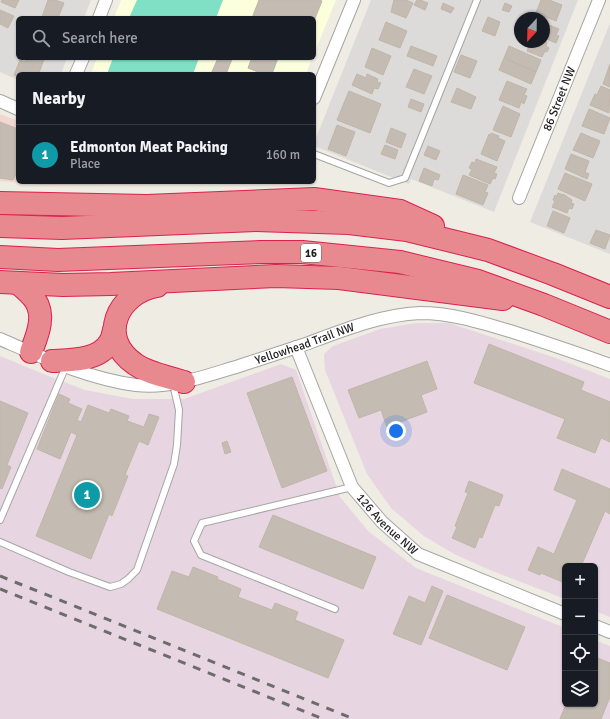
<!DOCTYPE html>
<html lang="en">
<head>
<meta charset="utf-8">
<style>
	body { margin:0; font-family:Signika,sans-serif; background:#242831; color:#f1f3f6 }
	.controls { position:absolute; right:12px; bottom:12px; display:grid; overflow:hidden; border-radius:6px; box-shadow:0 1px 3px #0004 }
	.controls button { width:36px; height:36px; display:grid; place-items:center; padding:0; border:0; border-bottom:1px solid #363941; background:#171b24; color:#f1f3f6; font:20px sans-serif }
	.compass { position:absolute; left:514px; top:12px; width:36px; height:36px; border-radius:50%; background:#171b24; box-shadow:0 1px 3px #0004; rotate:202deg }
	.you { position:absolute; left:396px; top:431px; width:14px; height:14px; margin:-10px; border:3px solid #fff; border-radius:50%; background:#1a73e8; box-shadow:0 0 0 6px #1a73e833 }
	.badge { display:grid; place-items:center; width:26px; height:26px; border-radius:50%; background:#2563eb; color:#fff; font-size:13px; font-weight:700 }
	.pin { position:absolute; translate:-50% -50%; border:2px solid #fff; box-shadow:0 1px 4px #0006 }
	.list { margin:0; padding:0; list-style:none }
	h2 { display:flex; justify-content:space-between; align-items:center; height:52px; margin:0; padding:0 16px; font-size:17px }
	h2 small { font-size:13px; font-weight:400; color:#9ea1a6 }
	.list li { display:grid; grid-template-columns:26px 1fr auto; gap:12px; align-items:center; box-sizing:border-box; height:60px; padding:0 16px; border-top:1px solid #363941 }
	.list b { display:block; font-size:15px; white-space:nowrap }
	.list p { margin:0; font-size:13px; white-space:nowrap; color:#9ea1a6 }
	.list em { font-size:13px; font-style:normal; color:#9ea1a6 }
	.icon { flex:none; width:22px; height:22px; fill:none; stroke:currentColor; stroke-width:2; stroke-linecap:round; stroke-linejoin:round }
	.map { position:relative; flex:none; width:610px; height:719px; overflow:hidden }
	.search { position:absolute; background:#171b24; box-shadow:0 1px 3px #0004; left:16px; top:16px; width:300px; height:44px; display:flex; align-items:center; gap:10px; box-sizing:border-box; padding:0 14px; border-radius:6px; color:#9ea1a6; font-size:15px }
	.panel { position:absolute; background:#171b24; box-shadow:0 1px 3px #0004; left:16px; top:72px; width:300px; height:112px; border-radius:6px }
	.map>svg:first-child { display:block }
</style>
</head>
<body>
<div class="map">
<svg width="610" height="719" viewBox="0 0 610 719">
	<rect width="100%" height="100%" fill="#efece3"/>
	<g fill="#dcdbda" fill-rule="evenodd">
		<polygon points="0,0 91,0 84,18 18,18 18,58 67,58 61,74 18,74 18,80 0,72"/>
		<path d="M371,0H578L494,212L411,179L409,184L314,146V143ZM520,18H544V42H520Z"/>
		<polygon points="610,23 610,254 530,222"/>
	</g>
	<polygon fill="#f0d7d2" points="0,114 18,121 18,182 173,182 173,184 43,185 0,181"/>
	<g fill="#e8d5e2" fill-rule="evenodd">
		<polygon points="416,323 449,323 556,358 610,379 610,617 595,611 595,566 565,566 565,599 490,570 454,554 424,536 391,508 367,474 325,370 324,354 333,346 380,329"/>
		<path d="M0,356L51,377L85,390L133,399H184L281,364L296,370L340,497L368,531L416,568L565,628V704H595V640L610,646V719H0ZM149,414L158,418L148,445L139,441L126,473ZM125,474L128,476L112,515L109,514Z"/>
	</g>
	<g fill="#fbffdc">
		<polygon points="121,0 336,0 314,54 314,18 114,18"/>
		<polygon points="97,58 312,58 306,74 91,74"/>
	</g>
	<g fill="#80e0c5">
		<polygon points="137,0 223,0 216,18 129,18"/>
		<polygon points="113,58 199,58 193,74 107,74"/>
	</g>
	<g fill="#c4bcb3" stroke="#c1b5a5">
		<polygon points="2,0 19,0 15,8 1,2"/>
		<polygon points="48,0 55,0 64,3 58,18 45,18 42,17"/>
		<polygon points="259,0 319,0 322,1 314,21 314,18 252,18"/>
		<polygon points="394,0 406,0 413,3 406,18 391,12"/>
		<polygon points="417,0 420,0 428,3 425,10 414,5"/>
		<polygon points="541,0 549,0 562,5 556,21 536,13"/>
		<polygon points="443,3 454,8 451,13 441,9"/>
		<polygon points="505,3 512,6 509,12 502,10"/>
		<polygon points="0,10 14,16 8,28 0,24"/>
		<polygon points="488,17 500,22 495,36 482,31"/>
		<polygon points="386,22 407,31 400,48 379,40"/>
		<polygon points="544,23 559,29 556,35 559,36 556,43 544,38"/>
		<polygon points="544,41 547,42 546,46 549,48 547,52 545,51 542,57 527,51 529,46 524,44 525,42 544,42"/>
		<polygon points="411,46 437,56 433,66 407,56"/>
		<polygon points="509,46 541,60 536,72 504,58"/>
		<polygon points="372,48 391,56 383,75 365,67"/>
		<polygon points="461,55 477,61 470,78 454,72"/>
		<polygon points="27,58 44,59 39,73 38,74 18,74 18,76 14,75 20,60 25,62"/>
		<polygon points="218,58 229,58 232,59 226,74 211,74"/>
		<polygon points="247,58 278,58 272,74 263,74 248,68 251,60"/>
		<polygon points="504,58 536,72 531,84 499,70"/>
		<polygon points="610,64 610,87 603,84"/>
		<polygon points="414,69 432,76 424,94 406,87"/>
		<polygon points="357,74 366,78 367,74 378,79 377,82 381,83 378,89 374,88 372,94 352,85"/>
		<polygon points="507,81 527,89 524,95 527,96 524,104 521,102 519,108 499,100"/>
		<polygon points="601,86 610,90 609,113 590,105 595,94 597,95"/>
		<polygon points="457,88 476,97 471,109 451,102"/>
		<polygon points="349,91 381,104 370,133 337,120"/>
		<polygon points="411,99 424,104 421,112 408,107"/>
		<polygon points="503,106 520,114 511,137 493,130"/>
		<polygon points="589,109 610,118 604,134 582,126"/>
		<polygon points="0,122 18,129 18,169 13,180 0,178"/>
		<polygon points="337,125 355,132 346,156 328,149"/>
		<polygon points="391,128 406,134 401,148 386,142"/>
		<polygon points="491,133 499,136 498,138 505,141 497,161 481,154 489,134 491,135"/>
		<polygon points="581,133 600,141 593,158 573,150"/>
		<polygon points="385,145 398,150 395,159 381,154"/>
		<polygon points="428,146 440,151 436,160 424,155"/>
		<polygon points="571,154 589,161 585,172 589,174 587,179 565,169"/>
		<polygon points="476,159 497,167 494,173 497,174 495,179 493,178 490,184 469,175 472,169 469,168 472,162 475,163"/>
		<polygon points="424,168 440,175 438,180 434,179 432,186 419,181"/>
		<polygon points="565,173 592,184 585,201 558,189"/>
		<polygon points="463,175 488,185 485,192 488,193 483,205 456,194"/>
		<polygon points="558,193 563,195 563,194 572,200 571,203 574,204 572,209 569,208 567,213 552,207 555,201 553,200 555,195 557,196"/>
		<polygon points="553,211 570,218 564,233 547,226"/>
		<polygon points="596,230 610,235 605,249 590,243"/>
		<polygon points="489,344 584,382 581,390 610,402 610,442 601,438 595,453 557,438 565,419 474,383"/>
		<polygon points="427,361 437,389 421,395 427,412 387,427 381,410 359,418 348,390"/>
		<polygon points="292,377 327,471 282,488 247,393"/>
		<polygon points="59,394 70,399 68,403 82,409 77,420 81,422 88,405 109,413 111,409 129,416 127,421 144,427 149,414 159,417 148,445 139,441 125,475 128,476 112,516 109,514 91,559 36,536 77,435 71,432 60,459 37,449"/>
		<polygon points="0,401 28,413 7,465 11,467 2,489 0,488"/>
		<polygon points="227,441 231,452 225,454 222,443"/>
		<polygon points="562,469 610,489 610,514 605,511 582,564 586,566 565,566 565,583 541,573 540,575 528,570 538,547 554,554 577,500 554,490"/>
		<polygon points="469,481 503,495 499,506 495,505 482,538 479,537 475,548 452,538 457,527 455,526 468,493 465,492"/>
		<polygon points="273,515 376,557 363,589 259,547"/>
		<polygon points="193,567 218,577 217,579 241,589 238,597 272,610 275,603 298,612 295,620 344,640 328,678 157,609 172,571 189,577"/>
		<polygon points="432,586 443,591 421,645 393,634 409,596 425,603"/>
		<polygon points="447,595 525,627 507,670 429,638"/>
		<polygon points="595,657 610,663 610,697 601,719 560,719 566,704 595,704"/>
	</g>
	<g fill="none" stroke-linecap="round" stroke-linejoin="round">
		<g stroke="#a5a5a5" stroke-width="8">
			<g id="service">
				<polyline points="314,154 389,183 405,178 477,0"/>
				<polyline points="0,520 66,366"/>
				<polyline points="0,542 69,572 110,587 121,584 128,579 137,570 174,464 177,445 179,410 173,384"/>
				<polyline points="335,609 201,555 194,541 202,523 352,487"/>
			</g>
		</g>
		<g stroke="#a5a5a5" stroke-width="14">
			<g id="minor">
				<polyline points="99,18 106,0"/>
				<polyline points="76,74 83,58"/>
				<polyline points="314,98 354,0"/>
				<polyline points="0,101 18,109"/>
				<path id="s1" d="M519,198L599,0"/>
				<path id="s2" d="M0,339C44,358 89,379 136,385C172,389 205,376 239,366C260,359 282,352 303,345C341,331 379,315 420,313C451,313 480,322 510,331C544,342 577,353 610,365"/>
				<path id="s3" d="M296,347L352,487L382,522L418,554L565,614"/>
				<polyline points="595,626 610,632"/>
			</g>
		</g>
		<g stroke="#dc214c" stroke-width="24">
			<g id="motorway">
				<polyline points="0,203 147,206 314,199 400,211 433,226"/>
				<polyline points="0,226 62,228 256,220 349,223 407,230 488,250 553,274 610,297"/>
				<polyline points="0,257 58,260 261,252 302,252 400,262 478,281 544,305 610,332"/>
				<polyline points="0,282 63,285 111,284 276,276 339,278 503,299"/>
				<path d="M19,284C25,289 31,294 35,300C46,316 37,336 31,352"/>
				<path d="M157,286C117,293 97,338 135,364C147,373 169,377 184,382"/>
				<path d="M52,361C71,360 99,361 110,342C112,339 113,334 114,330"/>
			</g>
		</g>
		<use href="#service" stroke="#fff" stroke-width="6"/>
		<use href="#minor" stroke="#fff" stroke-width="12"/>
		<use href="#motorway" stroke="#e88990" stroke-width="22"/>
		<g stroke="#6c6c6c" stroke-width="3" stroke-dasharray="8 8" stroke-linecap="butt">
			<polyline points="0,576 354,719"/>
			<polyline points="0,589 323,719"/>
		</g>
	</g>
	<g text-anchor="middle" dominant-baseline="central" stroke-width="3.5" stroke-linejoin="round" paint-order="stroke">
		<rect fill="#fff" stroke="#626262" stroke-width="1" x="301" y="244" width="20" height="18" rx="3"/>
		<g font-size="11" font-weight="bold" fill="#1e1e1e">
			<text x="311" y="253">16</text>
		</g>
		<g font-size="12" fill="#1e1e1e" stroke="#fff">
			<text stroke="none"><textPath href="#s1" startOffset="107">86 Street NW</textPath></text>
			<text stroke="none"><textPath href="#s2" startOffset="319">Yellowhead Trail NW</textPath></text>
			<text stroke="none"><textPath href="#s3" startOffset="202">126 Avenue NW</textPath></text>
		</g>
	</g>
</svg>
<div class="controls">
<button>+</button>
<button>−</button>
<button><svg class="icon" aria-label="locate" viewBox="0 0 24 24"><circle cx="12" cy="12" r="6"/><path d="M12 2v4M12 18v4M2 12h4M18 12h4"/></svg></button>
<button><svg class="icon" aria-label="layers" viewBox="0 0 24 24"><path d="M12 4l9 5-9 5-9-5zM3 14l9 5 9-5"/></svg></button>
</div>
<svg class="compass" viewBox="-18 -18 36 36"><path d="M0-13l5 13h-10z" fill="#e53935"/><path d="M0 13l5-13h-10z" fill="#9ea1a6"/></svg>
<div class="you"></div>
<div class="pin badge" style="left:87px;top:495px;background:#0f9aa8">1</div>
<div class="search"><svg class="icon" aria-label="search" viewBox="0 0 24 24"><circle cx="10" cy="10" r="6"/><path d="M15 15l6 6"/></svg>Search here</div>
<section class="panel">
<h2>Nearby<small></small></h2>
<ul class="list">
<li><span class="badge" style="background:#0f9aa8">1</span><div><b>Edmonton Meat Packing</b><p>Place</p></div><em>160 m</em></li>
</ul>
</section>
</div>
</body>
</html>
